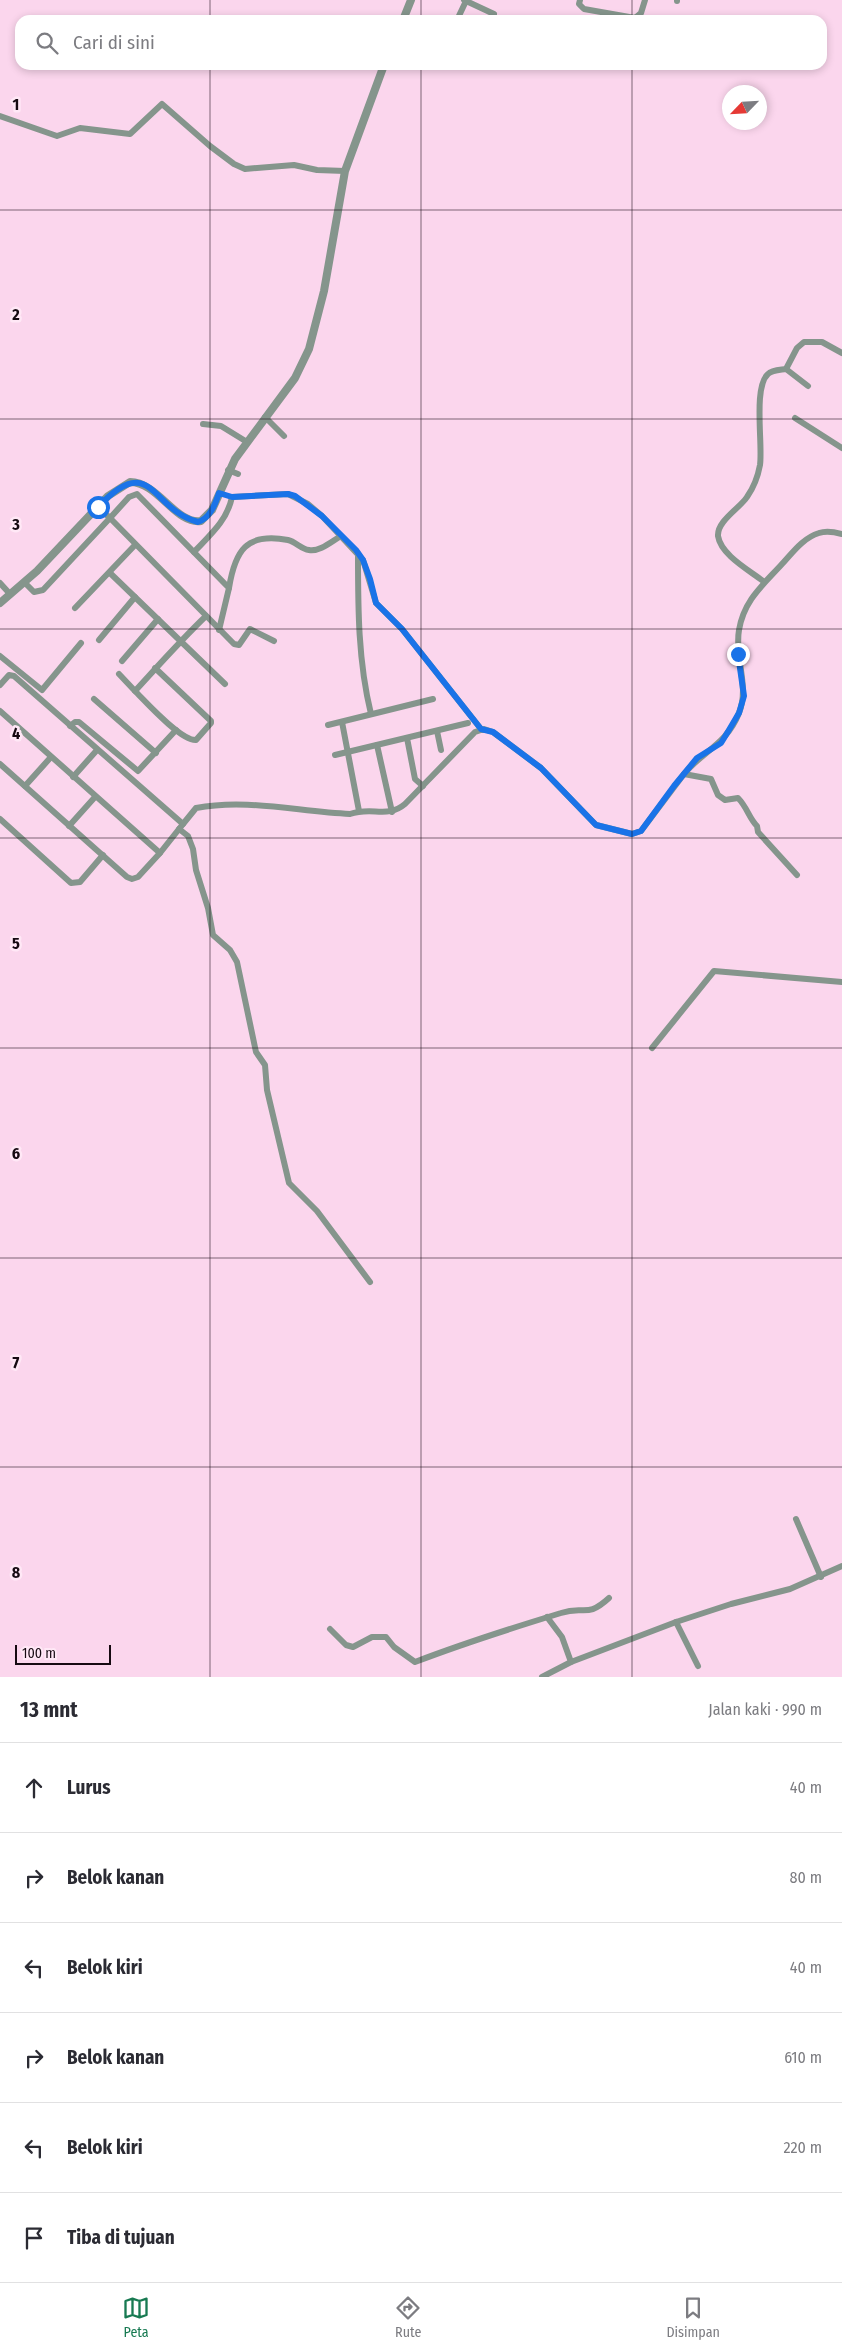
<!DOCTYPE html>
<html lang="id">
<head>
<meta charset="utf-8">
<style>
	body { margin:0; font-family:"Fira Sans Condensed",sans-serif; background:#f2f2f3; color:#2b2b33 }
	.compass { position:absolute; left:722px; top:85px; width:45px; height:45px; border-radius:50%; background:#fff; box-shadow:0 2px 8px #0003; rotate:245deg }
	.scale { position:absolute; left:15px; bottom:12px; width:96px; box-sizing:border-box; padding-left:5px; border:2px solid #160a12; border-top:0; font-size:14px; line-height:18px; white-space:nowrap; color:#160a12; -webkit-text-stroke:4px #ffe8f6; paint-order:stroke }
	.stop { position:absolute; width:15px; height:15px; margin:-11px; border:4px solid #1a73e8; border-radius:50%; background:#fff }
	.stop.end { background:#1a73e8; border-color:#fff; box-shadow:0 1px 5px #0008 }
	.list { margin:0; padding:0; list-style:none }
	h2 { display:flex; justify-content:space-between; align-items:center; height:65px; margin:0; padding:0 20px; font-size:21px }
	h2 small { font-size:16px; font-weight:400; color:#7c7c81 }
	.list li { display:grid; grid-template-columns:32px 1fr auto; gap:15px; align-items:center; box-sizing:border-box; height:90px; padding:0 20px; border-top:1px solid #e1e1e2 }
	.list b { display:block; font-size:19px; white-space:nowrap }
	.list em { font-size:16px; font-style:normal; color:#7c7c81 }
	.icon { flex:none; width:28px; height:28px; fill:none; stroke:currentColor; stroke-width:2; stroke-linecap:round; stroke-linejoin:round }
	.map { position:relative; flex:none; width:842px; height:1677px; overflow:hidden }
	.search { position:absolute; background:#fff; box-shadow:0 2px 8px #0003; left:15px; right:15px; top:15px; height:55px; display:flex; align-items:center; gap:12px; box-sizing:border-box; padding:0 18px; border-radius:15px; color:#7c7c81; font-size:19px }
	.sheet { height:605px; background:#fff }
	nav { display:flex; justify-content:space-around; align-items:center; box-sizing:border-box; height:70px; border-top:1px solid #e1e1e2; background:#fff; font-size:14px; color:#7c7c81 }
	nav a { display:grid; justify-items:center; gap:2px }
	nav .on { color:#187a52 }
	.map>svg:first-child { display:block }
</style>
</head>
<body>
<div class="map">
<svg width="842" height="1677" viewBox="0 0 842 1677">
	<rect width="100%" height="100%" fill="#fbd6ed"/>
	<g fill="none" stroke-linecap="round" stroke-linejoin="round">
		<g stroke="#85958c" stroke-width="6">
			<polyline points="464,0 494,14"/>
			<polyline points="580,0 579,4 584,9 635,18 641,13 645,0"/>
			<polyline points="677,1 677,0"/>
			<polyline points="457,20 466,1"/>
			<polyline points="0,116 57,136 80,128 130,134 162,104 210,146 234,164 245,169 294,165 317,170 345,171"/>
			<polyline points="786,369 808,386"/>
			<polyline points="265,417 284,436"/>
			<polyline points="795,418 842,448"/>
			<polyline points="203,424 221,426 247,442"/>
			<polyline points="228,470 238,474"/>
			<polyline points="98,507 110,518 129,497 137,494 229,588 219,630"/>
			<path d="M194,552C210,535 227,521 232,497L288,494L308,504L322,516L363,560L376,603L402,629L481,729"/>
			<path d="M358,554C358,608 358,661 371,714"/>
			<polyline points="110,573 225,684"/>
			<path d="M763,581C749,570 721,555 718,536C717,521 740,508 747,497C754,487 758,476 760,465C763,445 753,387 768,374C772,370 780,370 786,369L797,348L804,342H822L842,353"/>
			<polyline points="24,582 34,592 43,590 110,518 234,644 239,645 250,629 274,641"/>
			<polyline points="0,583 10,594"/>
			<path d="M229,588C235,551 246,532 288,540C296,542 301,549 309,550C320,552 332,541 341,536"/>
			<polyline points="75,608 135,545"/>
			<polyline points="99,640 135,597"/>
			<polyline points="0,656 42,690 81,643"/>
			<polyline points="122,661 158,619"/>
			<path d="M155,668L211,721V723L196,740C181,741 146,702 135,691C158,666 181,640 206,616"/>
			<polyline points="119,674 135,691"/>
			<polyline points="0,685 9,675 14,676 183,824 160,853"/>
			<polyline points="94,699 156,753"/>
			<polyline points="0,711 160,853 138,877 132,879 127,877 0,764"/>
			<polyline points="342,722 359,811"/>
			<polyline points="328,725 433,699"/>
			<polyline points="70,726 75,722 79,722 138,771 176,730"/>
			<polyline points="437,731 441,750"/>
			<polyline points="407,738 415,779 423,786"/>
			<polyline points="377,745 392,812"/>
			<polyline points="335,755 468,723"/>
			<path d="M684,774C704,750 726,745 739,713C750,686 734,658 739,630C744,600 763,585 782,564C793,552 803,538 819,533C827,530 835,532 842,534"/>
			<polyline points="73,777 97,750"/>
			<polyline points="25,786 51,757"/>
			<polyline points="0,819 71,883 80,882 103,855"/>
			<path d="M183,824L196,808C247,798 299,812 350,814C372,806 387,819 405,804L475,732L484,729L493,732L541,768L596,825L632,834L641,831L684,774L711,779L718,795L725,800L738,798C747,807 749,818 757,826L758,832L797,875"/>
			<polyline points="69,826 95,797"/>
			<polyline points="179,829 188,836 193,849 196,870 208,908 213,935 230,950 237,962 256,1052 265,1065 267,1090 289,1183 317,1211 370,1282"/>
			<polyline points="652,1048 714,971 842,982"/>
			<polyline points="796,1519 821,1577"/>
			<polyline points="547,1617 562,1637 571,1662"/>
			<polyline points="676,1622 698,1666"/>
			<path d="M330,1629L346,1645L353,1647L372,1637H386L394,1647L415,1662C462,1644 512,1628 561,1613C585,1605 586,1619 609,1598"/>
			<polyline points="542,1677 571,1662 676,1622 731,1604 790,1589 842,1566"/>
		</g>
		<g stroke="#85958c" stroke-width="8">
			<polyline points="403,20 411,0"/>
			<path d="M0,603L37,571L108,496L130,482C158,482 176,525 201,521L212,510L235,459L295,378L309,349L324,291L345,171L384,65"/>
		</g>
	</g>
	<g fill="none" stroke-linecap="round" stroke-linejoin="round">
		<path stroke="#1a73e8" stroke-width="6" d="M98,507C152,450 151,510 198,522C210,518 215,505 219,493L232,497L288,494L295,496L322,516L356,550L363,560L370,579L376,603L402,629L481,729L493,732L541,768L596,825L632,834L641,831L674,786L697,758L721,743L729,730L739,713L744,696L738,654"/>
	</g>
	<path fill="none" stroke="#160a12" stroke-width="1" stroke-opacity="0.55" d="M210,0V20M421,0V20M632,0V20M210,65V1677M421,65V1677M632,65V1677M0,210H842M0,419H842M0,629H842M0,838H842M0,1048H842M0,1258H842M0,1467H842"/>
	<g font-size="16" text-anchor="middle" font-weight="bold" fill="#160a12" stroke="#ffe8f6" stroke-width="5" stroke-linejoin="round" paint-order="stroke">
		<text x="16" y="110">1</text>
		<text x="16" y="320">2</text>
		<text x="16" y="530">3</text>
		<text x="16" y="739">4</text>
		<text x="16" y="949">5</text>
		<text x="16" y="1159">6</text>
		<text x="16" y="1368">7</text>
		<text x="16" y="1578">8</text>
	</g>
</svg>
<svg class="compass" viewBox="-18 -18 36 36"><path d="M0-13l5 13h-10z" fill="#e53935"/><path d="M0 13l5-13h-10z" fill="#7c7c81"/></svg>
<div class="scale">100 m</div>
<div class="stop" style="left:98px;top:507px"></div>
<div class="stop end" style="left:738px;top:654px"></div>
<div class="search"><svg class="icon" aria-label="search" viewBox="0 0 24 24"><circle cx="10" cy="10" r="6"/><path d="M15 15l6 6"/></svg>Cari di sini</div>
</div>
<section class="sheet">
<h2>13 mnt<small>Jalan kaki · 990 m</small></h2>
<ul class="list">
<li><svg class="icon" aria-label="ahead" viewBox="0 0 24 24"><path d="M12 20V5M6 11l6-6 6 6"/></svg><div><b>Lurus</b></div><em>40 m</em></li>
<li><svg class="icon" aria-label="right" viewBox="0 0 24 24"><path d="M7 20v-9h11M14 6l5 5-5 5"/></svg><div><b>Belok kanan</b></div><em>80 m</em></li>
<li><svg class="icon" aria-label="left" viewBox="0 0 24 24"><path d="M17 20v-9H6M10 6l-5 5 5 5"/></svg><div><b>Belok kiri</b></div><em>40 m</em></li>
<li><svg class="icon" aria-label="right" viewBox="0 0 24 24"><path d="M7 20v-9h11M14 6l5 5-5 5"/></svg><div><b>Belok kanan</b></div><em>610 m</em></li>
<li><svg class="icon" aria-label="left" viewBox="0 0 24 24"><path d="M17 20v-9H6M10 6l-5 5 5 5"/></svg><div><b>Belok kiri</b></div><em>220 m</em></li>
<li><svg class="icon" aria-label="arrive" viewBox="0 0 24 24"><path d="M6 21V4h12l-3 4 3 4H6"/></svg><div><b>Tiba di tujuan</b></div></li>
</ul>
</section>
<nav>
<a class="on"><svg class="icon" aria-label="map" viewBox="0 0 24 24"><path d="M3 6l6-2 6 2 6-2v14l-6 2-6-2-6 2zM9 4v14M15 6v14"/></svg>Peta</a>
<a><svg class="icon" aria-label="directions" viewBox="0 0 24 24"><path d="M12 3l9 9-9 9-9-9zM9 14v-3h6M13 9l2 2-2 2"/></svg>Rute</a>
<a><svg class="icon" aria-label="saved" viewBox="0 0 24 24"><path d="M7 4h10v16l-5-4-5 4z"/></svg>Disimpan</a>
</nav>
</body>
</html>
